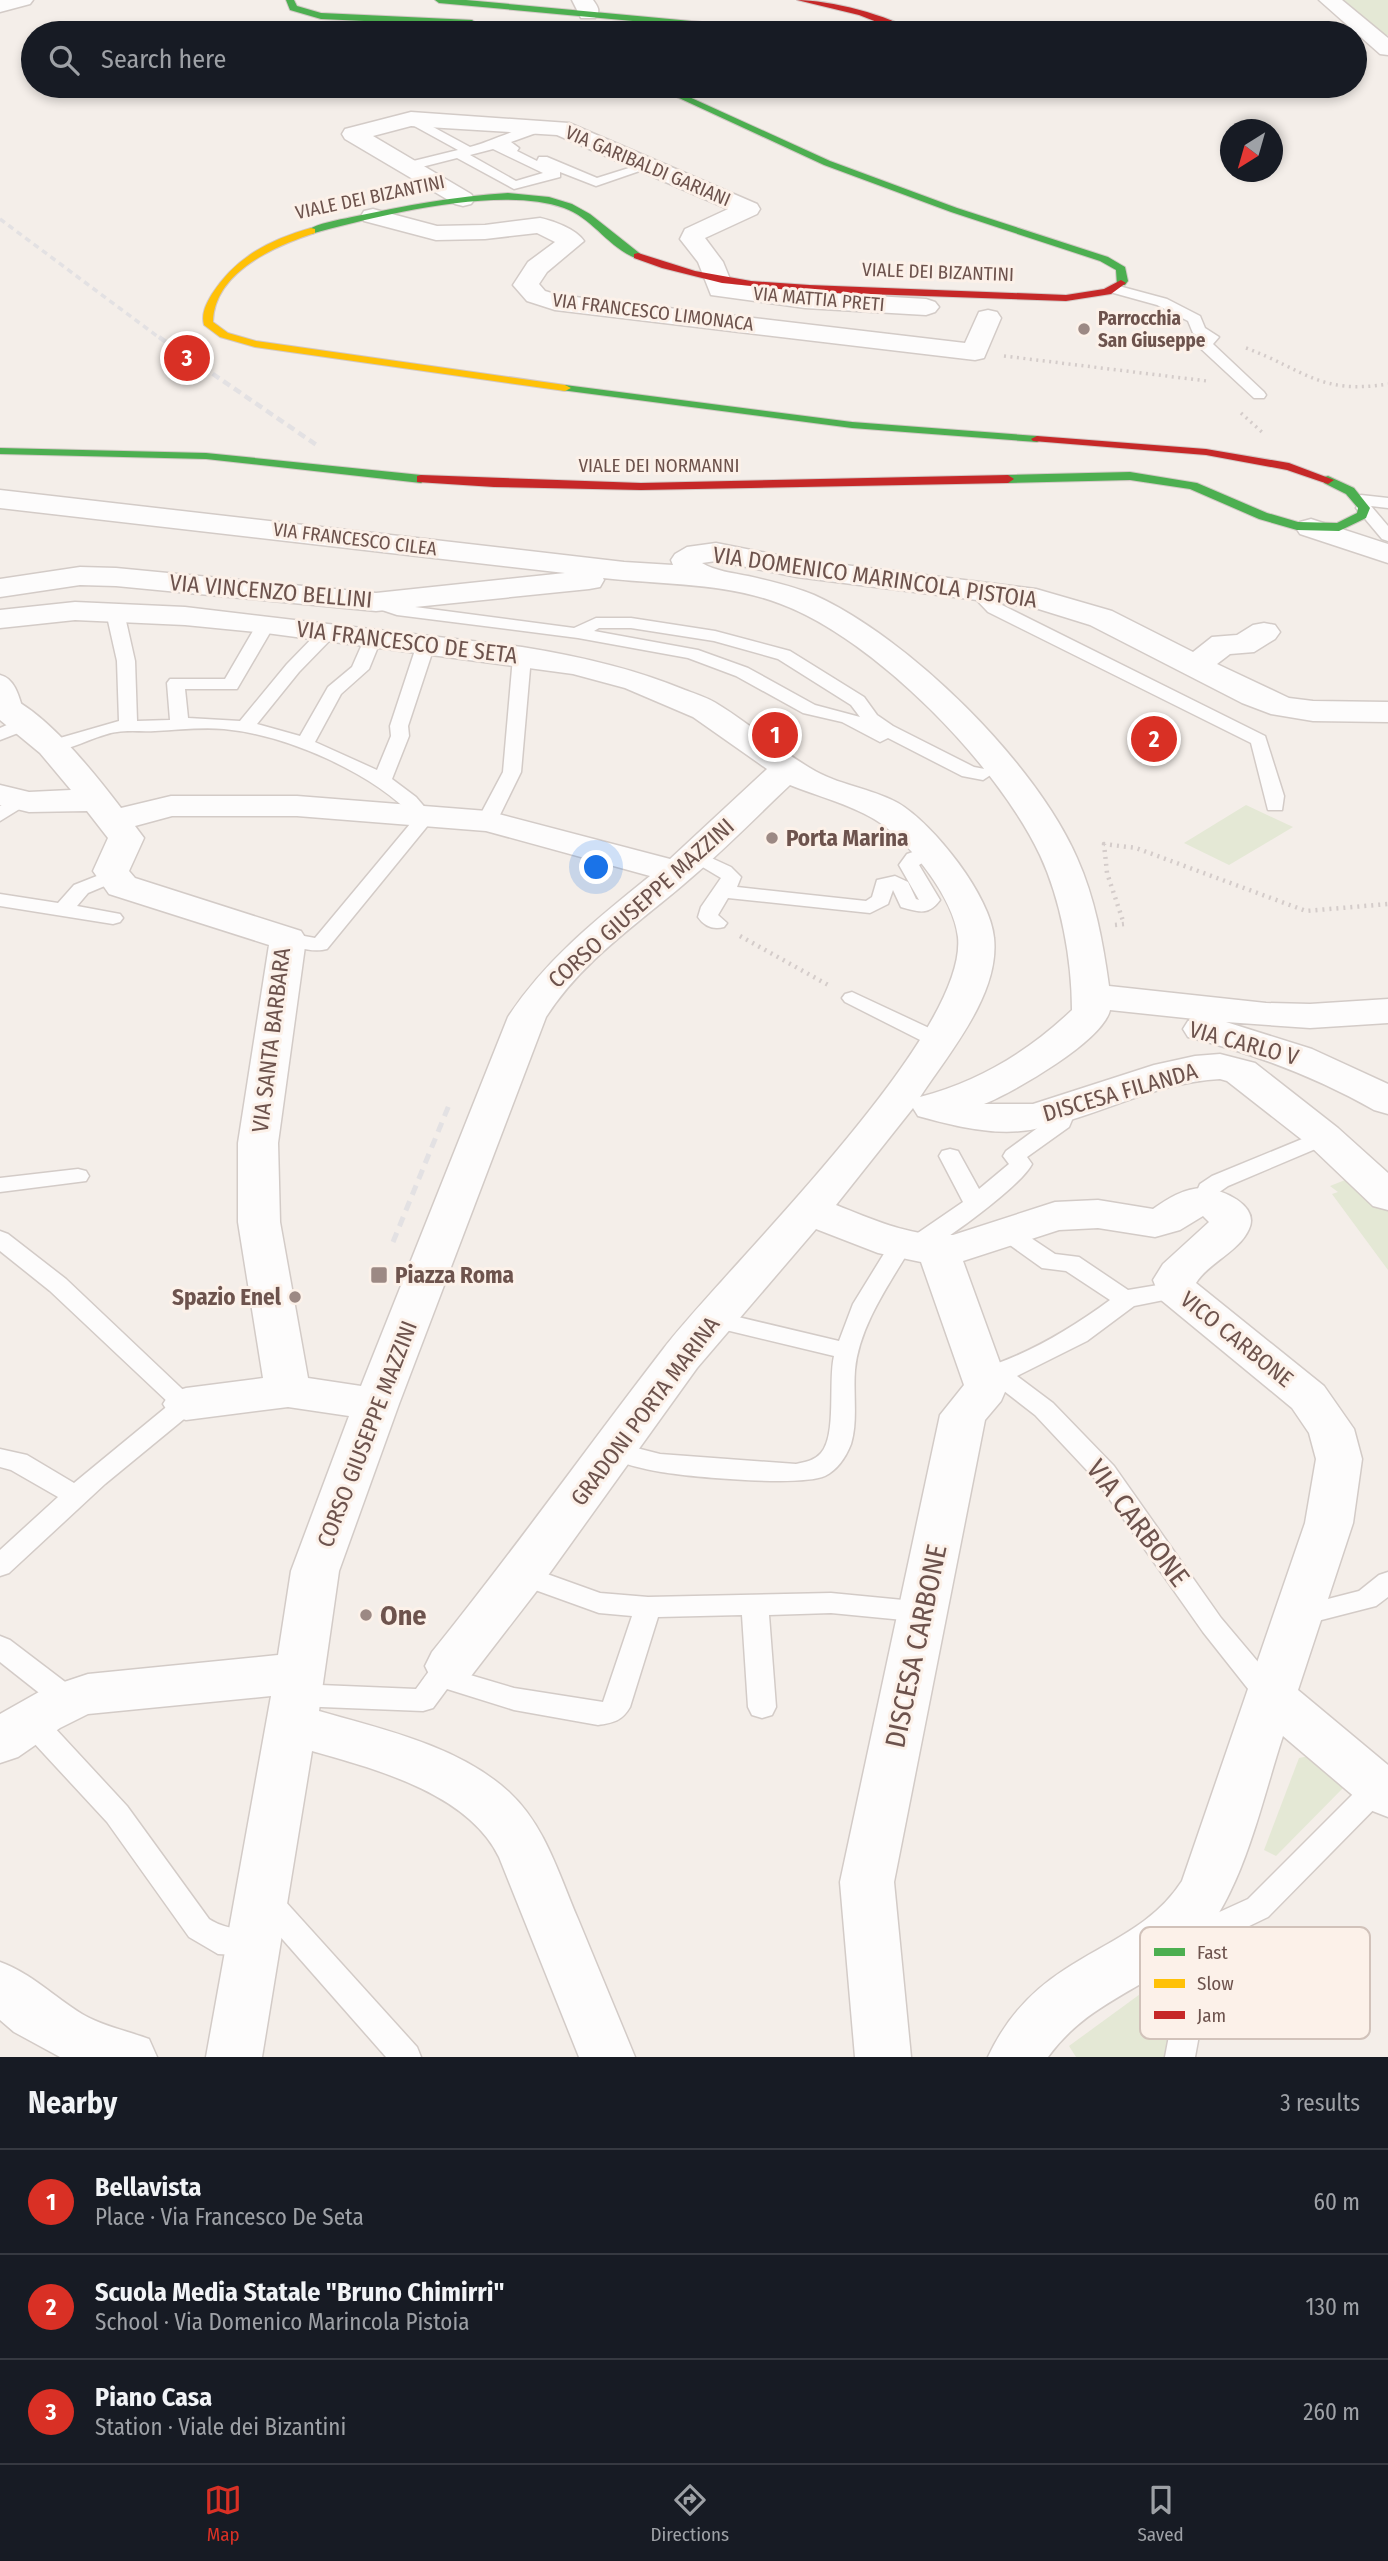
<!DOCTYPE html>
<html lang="en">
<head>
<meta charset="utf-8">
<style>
	body { margin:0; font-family:"Fira Sans Condensed",sans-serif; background:#242831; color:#f1f3f6 }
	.compass { position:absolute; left:1220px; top:119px; width:63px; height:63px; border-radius:50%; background:#171b24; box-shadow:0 4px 10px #0003; rotate:217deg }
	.you { position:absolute; left:597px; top:868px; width:24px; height:24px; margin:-18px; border:5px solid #fff; border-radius:50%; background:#1a73e8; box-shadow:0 0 0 10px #1a73e833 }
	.badge { display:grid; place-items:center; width:46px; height:46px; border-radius:50%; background:#d93025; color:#fff; font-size:23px; font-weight:700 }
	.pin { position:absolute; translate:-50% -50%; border:4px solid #fff; box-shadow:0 2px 7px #0006 }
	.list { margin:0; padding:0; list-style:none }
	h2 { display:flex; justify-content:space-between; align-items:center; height:91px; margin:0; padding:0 28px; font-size:30px }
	h2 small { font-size:23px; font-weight:400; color:#9ea1a6 }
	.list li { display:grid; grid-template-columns:46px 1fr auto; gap:21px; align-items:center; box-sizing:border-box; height:105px; padding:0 28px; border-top:2px solid #363941 }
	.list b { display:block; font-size:26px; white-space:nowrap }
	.list p { margin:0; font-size:23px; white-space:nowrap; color:#9ea1a6 }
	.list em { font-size:23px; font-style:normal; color:#9ea1a6 }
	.icon { flex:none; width:38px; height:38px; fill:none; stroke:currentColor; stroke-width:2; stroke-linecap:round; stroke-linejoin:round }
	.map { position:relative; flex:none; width:1388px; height:2057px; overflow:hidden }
	.search { position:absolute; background:#171b24; box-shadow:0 4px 10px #0003; left:21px; right:21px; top:21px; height:77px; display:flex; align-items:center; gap:18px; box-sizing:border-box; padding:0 24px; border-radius:38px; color:#9ea1a6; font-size:26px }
	.sheet { height:406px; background:#171b24 }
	nav { display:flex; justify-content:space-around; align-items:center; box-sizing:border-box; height:98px; border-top:2px solid #363941; background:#171b24; font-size:19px; color:#9ea1a6 }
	nav a { display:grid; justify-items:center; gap:4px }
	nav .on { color:#d93025 }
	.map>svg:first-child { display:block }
</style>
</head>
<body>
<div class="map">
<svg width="1388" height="2057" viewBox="0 0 1388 2057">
	<rect width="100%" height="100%" fill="#f4eee9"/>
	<g fill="#e4e8d5">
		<polygon points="1340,0 1388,0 1388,35 1379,36"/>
		<polygon points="1246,805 1293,827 1229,865 1184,843"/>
		<polygon points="1355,1176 1388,1210 1388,1270 1332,1194 1338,1192 1330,1186"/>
		<polygon points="1309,1756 1347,1784 1276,1856 1264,1850 1299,1758"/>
		<polygon points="1169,1973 1180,1979 1166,2057 1076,2057 1069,2046"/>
	</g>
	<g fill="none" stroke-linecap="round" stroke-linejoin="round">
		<g stroke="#d3cbc7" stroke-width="3">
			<g id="lane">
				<path d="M411,115L470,147C488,143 533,121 547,123V129L511,142L519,148L517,151L537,161L539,157H547L597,178L648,162L654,166L596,186L560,172V177L514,189L457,158L406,171L400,167L401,164L458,150L407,122V116ZM493,149L543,173L516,181L470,155Z"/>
				<polygon points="1115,285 1167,299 1200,316 1205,328 1219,337 1213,344 1264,392 1266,395 1264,398 1254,398 1199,347 1197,344 1202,338 1193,333 1188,321 1157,305 1110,292 1108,289"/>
				<polygon points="1361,495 1388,498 1388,508 1371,506 1388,526 1388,541 1382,539 1356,508 1359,504 1353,500"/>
				<polygon points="976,586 982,587 1000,604 1265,736 1284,796 1282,810 1268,810 1251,743 988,612 968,591"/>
				<path d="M376,597L400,605L574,628L596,618H631L715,631L790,651L864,697L877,715L893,726L974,767L990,770L992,774L983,780L962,776L888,738L880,742L842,722L803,713L736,676L688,658L578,638L397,615L370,606L368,602L370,598ZM599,628H631L714,641L778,659L851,705L860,717L815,705L748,668L698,650L594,631Z"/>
				<path d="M115,607L124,612L135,661L137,721L170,720L167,683L170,679H225L257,624L266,619L275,624L237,689H185L188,718L240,721L287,664L322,628H334L337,632L334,636L299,672L257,724L300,736L328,687L352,667L367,633H379L382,637L369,669L341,694L315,742L377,770L391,736L390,726L417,644L426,639L435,644L408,726L409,736L392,779L416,797L434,818L327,949C313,953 295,947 281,943L278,939L281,935L288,933L315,938L415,818C372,772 286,735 224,729C201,727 178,730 155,731C142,732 130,730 117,732C96,734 65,755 46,750L43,746L46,742L119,721L117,661L106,612Z"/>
				<polygon points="522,652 531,657 521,772 497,821 487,827 477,821 503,772 513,657"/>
				<path d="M0,675C17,679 20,702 25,716L23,719L31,720L34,724L31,728L0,740V728L16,721L7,716L0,695Z"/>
				<polygon points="19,795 28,801 26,805 0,821 0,806"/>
				<path d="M930,846L940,852L919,865L940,900C928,916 919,912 901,907L893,890L888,904L870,913L728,898L718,915L727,923L724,927C713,930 704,926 698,917L701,907L721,878L684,856L694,850L731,867L741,877L737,887L866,901L872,897L877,880L895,876L908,882L916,899L919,900L899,865L907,854Z"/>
				<polygon points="112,870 122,876 119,880 88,893 77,906 120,914 123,918 120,922 113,924 0,906 0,894 58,903 74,885"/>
				<polygon points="852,992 944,1035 948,1040 944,1045 930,1045 845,1002 842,998 845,994"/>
				<path d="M1066,1101L1074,1103L1077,1108L1069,1127L1027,1157L1032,1164C1021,1186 946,1240 923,1253C917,1256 913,1256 907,1254C886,1289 859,1328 855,1370C853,1394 858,1421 851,1444C846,1457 837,1470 825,1476C800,1487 692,1477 661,1472C642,1469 622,1463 604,1457L600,1451L604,1445L613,1442L660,1454L796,1464C805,1462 814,1461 821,1453C837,1435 828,1381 834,1356L705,1325L701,1319L705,1313L713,1311L839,1341L853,1304L893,1239L901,1237L909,1239L963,1202L939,1156L942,1151L950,1149L958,1151L979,1189L1009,1164L1003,1156L1006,1151L1051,1118L1058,1103Z"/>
				<polygon points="1324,1130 1332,1132 1335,1137 1332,1142 1228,1186 1218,1193 1211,1207 1203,1210 1195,1207 1192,1202 1200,1184 1212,1176"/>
				<polygon points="78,1169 86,1171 89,1176 86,1181 0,1192 0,1178"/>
				<path d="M1008,1225L1016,1228L1055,1254L1079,1257L1128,1290L1176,1282L1184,1284L1188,1290L1184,1296L1134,1306L1087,1341L1017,1376L1053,1403L1114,1466L1221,1618L1280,1688L1284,1696L1280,1704L1270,1707L1260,1704L1203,1632L1096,1480L1035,1415L995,1384L975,1383L972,1377L975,1371C1025,1356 1068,1331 1110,1300L1066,1271L1042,1268L1000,1238L997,1233L1000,1228Z"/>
				<polygon points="0,1231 8,1234 66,1279 198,1404 195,1410 105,1484 9,1573 0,1576 0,1550 58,1497 11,1470 0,1467 0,1449 27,1455 74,1483 170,1404 50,1291 0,1251"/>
				<path d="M522,1565L600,1593L648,1597L831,1593L924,1602L933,1605L937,1612L933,1619L924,1622L831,1613L769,1615L776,1707L772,1715L762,1718L752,1715L748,1707L742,1615L658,1617L630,1707C622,1721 613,1723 598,1725L514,1710L447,1689L433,1708L423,1711L296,1706L286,1703L282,1695L286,1687L296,1684L416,1689C428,1674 437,1652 459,1659L463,1667L460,1672L514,1688L603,1702L632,1616L599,1613L513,1582L509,1575L513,1568Z"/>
				<polygon points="1388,1572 1388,1597 1376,1606 1298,1626 1289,1623 1285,1616 1289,1609 1359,1591 1379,1575"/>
				<polygon points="0,1636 10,1640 77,1691 81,1699 77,1707 67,1710 57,1707 0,1662"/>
				<path d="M30,1709L40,1712L127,1806L209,1919C229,1932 243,1926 264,1934L268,1943L264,1952L253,1956L218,1954L189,1937L107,1822L20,1728L16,1720L20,1712Z"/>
				<polygon points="1378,1775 1388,1779 1388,1795 1268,1917 1216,1942 1195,2057 1165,2057 1187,1940 1174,1932 1169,1923 1174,1914 1184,1910 1204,1919 1248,1899 1368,1779"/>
				<polygon points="265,1886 275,1890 417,2047 421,2057 386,2057 255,1908 250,1899 255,1890"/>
			</g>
		</g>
		<g stroke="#d3cbc7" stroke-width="3">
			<g id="street">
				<polygon points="0,0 33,0 30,4 0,12"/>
				<path d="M572,0H593C598,7 601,11 595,18H581Z"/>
				<polygon points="1319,0 1342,0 1388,38 1388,55 1380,54"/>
				<polygon points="411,112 569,123 757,204 760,209 757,214 705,238 723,262 732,284 805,292 926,299 935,302 939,307 935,312 926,315 805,308 711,295 698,262 680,239 685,229 728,209 557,135 411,126 373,136 471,194 475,199 471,204 463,206 455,204 345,139 342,134 345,129"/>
				<path d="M373,209L437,226L485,225L540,218C554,221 576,229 584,241L547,272L539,284L545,291L558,295L965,343L979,312L988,310L997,312L1001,318L984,358L975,360L555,310L527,301L513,285L528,262L555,242L537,233L485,239L436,240L364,221L361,216L364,211Z"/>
				<path d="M0,490L624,562L673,565L671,560L675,554L687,547L716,543L797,559L1036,589L1112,611L1193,652L1212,637L1237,635L1253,625L1264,623L1275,625L1280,632L1275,639L1254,652L1230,654L1217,664L1289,698L1313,701L1388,702V722L1313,721L1271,714L1242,703L1090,625L1032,607L797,577L716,561L702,563C715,571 733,573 748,576C770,581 793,586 814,595C909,638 1035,762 1077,858C1095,898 1103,943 1109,986L1266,1003L1310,1004L1388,999V1023L1310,1028L1226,1022L1312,1049L1388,1084V1114L1374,1110C1314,1076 1255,1054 1188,1037L1183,1029L1188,1021L1195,1019L1110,1010C1103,1041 1014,1092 984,1104H1033L1154,1065L1195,1056L1220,1054L1255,1063L1338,1128L1388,1173V1210L1373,1206L1310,1146L1227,1081L1220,1079C1155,1082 1098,1117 1035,1129C997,1137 954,1126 918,1116L913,1108L836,1205C874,1220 911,1237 953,1235L1055,1202L1098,1200L1153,1209C1167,1199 1184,1188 1203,1188C1222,1189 1260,1205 1249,1229C1239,1252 1208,1263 1196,1283L1324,1386L1354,1429L1362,1459L1353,1523L1298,1690L1388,1765V1817L1370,1810L1283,1736C1260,1805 1239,1916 1179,1959C1132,1994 1084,2007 1048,2057H988C1005,2020 1030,1992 1064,1970C1108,1941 1153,1926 1182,1881L1305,1523L1316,1459L1309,1433L1292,1408L1161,1300L1153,1280L1163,1264L1209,1222L1203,1216L1180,1230L1155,1237L1098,1228L1059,1230L963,1261L1008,1385L1001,1401L985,1420L894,1882L911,2057H855L840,1882L940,1415L964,1385L921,1262L878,1253L816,1229L697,1368L539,1588L468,1680L450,1686L432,1680L425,1666L432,1652C512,1553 586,1449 664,1348C728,1265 968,1036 958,937C954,898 908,839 874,819C849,804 817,796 790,785C755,818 721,853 684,884C636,925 581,962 546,1017L399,1404L339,1571L319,1711C382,1729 459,1746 509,1792C545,1825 559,1875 578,1919C597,1965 616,2011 635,2057H579L499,1857C468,1793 375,1769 312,1751L262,2057H206L271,1696L88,1714L60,1728L18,1757L0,1763V1714L46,1688L88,1674L278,1655L291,1571L349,1416L288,1407L186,1420L170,1415L163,1404L170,1393L186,1388L263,1378L238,1222V1143L269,945L109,894L93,871L108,838L87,811L29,812L0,805V785L29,792L71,790L40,753L0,720V694C40,704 96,775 121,808L171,796H297L487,811L670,859L767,769L693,717L625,688L573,674L266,633L185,625L75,620L0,628V610L75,602L185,607L522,647C578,656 632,668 685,690C696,694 709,698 719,705C750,724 778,749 810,768C837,785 871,788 898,803C934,824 991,897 994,938C1000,994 949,1053 920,1097C978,1082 1028,1052 1072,1010C1072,960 1061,900 1040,855C997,764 875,639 781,604C724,582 662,585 603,578L604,580L600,587L589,589L376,611L116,586L80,585L0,597V579L80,567L116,568L376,593L565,573L0,508ZM172,816H297L486,831L650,876C597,919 546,959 508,1017L361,1386L308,1378L280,1222L278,1143L306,939L301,931L135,878L129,871L144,838L135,826Z"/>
				<polygon points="1311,519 1388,544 1388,563 1300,534 1296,528 1300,522"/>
				<path d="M0,1962C31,1973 54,1997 82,2014C102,2026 128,2031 149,2039L157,2057H60L14,2032L0,2020Z"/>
			</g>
		</g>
		<g stroke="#d3c9c6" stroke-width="2">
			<g id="fast">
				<polygon points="286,0 294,0 297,6 321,13 472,20 476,23 472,26 321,19 290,10"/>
				<polygon points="435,0 466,0 788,30 792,33 763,33 439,3"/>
				<polygon points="653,86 665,86 830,161 957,208 1108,257 1125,267 1128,281 1125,285 1117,285 1116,270 1100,261 951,212 824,165"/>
				<path d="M508,193L549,197L572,204L590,214L643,256L638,259C609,249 593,218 564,208C499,185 377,216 311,234L306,231C318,223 338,220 352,217C404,206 456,196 508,193Z"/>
				<polygon points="565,385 852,422 1037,436 1043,439 1037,442 852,428 561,390 561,386"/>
				<polygon points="0,448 206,453 421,475 427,479 421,483 206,459 0,454"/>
				<polygon points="1130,472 1197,483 1267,513 1298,522 1337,523 1357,513 1358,508 1346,494 1324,483 1324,477 1328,476 1354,488 1370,508 1366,518 1339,531 1297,530 1259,519 1190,489 1130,480 1008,483 1002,479 1008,475"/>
			</g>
		</g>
		<g stroke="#d3c9c6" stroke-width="2">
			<path id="slow" d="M311,228L315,229V233C275,246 214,272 213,322L228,333L256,341L565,385L571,388L565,391L255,347L220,337L204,325C201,314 206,304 212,294C236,257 269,240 311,228Z"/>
		</g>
		<g stroke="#d3c9c6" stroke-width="2">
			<g id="jam">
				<path d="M797,0C829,0 890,15 916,33H905L859,15Z"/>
				<polygon points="638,253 695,271 751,281 809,285 1066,295 1104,289 1121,280 1126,283 1111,294 1066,301 809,292 722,283 662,268 634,258 634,254"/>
				<polygon points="1037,436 1206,449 1289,463 1334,480 1328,484 1287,470 1206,455 1033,441 1031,439"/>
				<polygon points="421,475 641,483 1008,475 1014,479 1008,483 641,490 494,487 417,482 417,476"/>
			</g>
		</g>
		<g stroke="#d4ccca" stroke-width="3.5" stroke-dasharray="2 4.5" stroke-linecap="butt">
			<path d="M1246,348C1305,370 1320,395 1388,384"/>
			<polyline points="1004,356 1207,381"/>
			<polyline points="1241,413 1263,433"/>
		</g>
		<g stroke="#d4ccca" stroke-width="4.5" stroke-dasharray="2 5" stroke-linecap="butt">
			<polyline points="1115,925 1124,924 1107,873 1104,844 1136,848 1306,911 1388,904"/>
			<polyline points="740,936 830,986"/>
		</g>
		<use href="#lane" fill="#fdfcfc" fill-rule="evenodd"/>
		<use href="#street" fill="#fdfcfc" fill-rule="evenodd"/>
		<use href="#fast" fill="#4caf50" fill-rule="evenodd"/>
		<use href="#slow" fill="#ffc107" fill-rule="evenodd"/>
		<use href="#jam" fill="#c62828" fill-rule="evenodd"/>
		<polyline stroke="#e3e1e3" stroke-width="3.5" stroke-dasharray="6 4.5" stroke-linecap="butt" points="0,219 161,339"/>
		<polyline stroke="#e3e1e3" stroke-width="4.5" stroke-dasharray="8 5" stroke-linecap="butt" points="159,337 318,446"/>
		<polyline stroke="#e3e1e3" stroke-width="5" stroke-dasharray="10 7" stroke-linecap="butt" points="393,1242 449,1105"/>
	</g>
	<g fill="#9c8984" stroke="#fcf1e9" stroke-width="2.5">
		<circle cx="1084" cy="329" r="7"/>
		<circle cx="772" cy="838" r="7"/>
		<rect x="370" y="1266" width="18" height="18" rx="3.5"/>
		<circle cx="295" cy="1297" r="7"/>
		<circle cx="366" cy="1615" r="7"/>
	</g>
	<g text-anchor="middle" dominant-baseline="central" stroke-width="6" stroke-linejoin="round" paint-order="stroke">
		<g font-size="19" fill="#6d534d" stroke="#fcf1e9">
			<text transform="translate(648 166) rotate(23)">VIA GARIBALDI GARIANI</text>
			<text transform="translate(370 197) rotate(-12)">VIALE DEI BIZANTINI</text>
			<text transform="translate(938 272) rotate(2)">VIALE DEI BIZANTINI</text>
			<text transform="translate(819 299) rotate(5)">VIA MATTIA PRETI</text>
			<text transform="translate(653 312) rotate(7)">VIA FRANCESCO LIMONACA</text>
			<text x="659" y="465">VIALE DEI NORMANNI</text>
			<text transform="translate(355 539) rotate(7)">VIA FRANCESCO CILEA</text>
		</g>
		<g font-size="19" font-weight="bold" fill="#6d534d" stroke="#fcf1e9" text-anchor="start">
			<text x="1098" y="318">Parrocchia<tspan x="1098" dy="22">San Giuseppe</tspan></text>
		</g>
		<g font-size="23" fill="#6d534d" stroke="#fcf1e9">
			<text transform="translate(875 577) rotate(8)">VIA DOMENICO MARINCOLA PISTOIA</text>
			<text transform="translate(271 591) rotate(5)">VIA VINCENZO BELLINI</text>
			<text transform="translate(407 642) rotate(7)">VIA FRANCESCO DE SETA</text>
			<text transform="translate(641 903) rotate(-42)">CORSO GIUSEPPE MAZZINI</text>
			<text transform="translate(271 1040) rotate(-83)">VIA SANTA BARBARA</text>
			<text transform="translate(1244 1043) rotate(15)">VIA CARLO V</text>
			<text transform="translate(1120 1092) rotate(-16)">DISCESA FILANDA</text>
			<text transform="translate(1237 1339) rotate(39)">VICO CARBONE</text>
			<text transform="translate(645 1411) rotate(-53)">GRADONI PORTA MARINA</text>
			<text transform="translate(367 1434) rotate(-69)">CORSO GIUSEPPE MAZZINI</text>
		</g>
		<g font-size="23" font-weight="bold" fill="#6d534d" stroke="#fcf1e9" text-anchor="start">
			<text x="786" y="838">Porta Marina</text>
			<text x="395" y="1275">Piazza Roma</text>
			<text x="281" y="1297" text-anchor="end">Spazio Enel</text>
		</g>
		<g font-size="28" fill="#6d534d" stroke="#fcf1e9">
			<text transform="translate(1138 1523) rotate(53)">VIA CARBONE</text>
			<text transform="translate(916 1646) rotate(-78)">DISCESA CARBONE</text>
		</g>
		<g font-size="28" font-weight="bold" fill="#6d534d" stroke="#fcf1e9" text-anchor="start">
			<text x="380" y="1615">One</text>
		</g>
	</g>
	<rect x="1140" y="1927" width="230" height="112" rx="10" fill="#fcf1e9" stroke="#d1c2ba" stroke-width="2"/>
	<rect x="1154" y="1948" width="31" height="8" fill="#4caf50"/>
	<rect x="1154" y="1979" width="31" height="9" fill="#ffc107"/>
	<rect x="1154" y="2011" width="31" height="8" fill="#c62828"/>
	<g font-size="19" fill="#6d534d">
		<text x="1197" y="1959">Fast</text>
		<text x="1197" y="1990">Slow</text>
		<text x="1197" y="2022">Jam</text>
	</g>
</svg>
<svg class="compass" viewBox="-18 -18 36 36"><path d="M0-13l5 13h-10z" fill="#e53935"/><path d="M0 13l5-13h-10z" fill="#9ea1a6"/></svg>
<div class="you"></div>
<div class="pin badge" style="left:775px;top:735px">1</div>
<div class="pin badge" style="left:1154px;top:739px">2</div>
<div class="pin badge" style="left:187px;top:358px">3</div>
<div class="search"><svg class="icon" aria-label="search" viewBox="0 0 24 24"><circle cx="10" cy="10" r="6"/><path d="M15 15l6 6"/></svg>Search here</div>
</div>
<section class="sheet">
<h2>Nearby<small>3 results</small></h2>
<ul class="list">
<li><span class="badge">1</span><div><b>Bellavista</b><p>Place · Via Francesco De Seta</p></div><em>60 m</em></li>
<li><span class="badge">2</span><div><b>Scuola Media Statale &quot;Bruno Chimirri&quot;</b><p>School · Via Domenico Marincola Pistoia</p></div><em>130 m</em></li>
<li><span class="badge">3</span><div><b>Piano Casa</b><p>Station · Viale dei Bizantini</p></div><em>260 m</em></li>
</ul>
</section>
<nav>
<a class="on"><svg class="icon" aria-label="map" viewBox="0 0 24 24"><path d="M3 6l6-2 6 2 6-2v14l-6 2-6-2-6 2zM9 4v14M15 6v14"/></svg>Map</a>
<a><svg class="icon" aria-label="directions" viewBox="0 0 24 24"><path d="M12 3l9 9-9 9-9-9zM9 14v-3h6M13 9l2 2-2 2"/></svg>Directions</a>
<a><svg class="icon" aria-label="saved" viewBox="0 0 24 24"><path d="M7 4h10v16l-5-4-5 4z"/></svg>Saved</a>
</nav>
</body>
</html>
